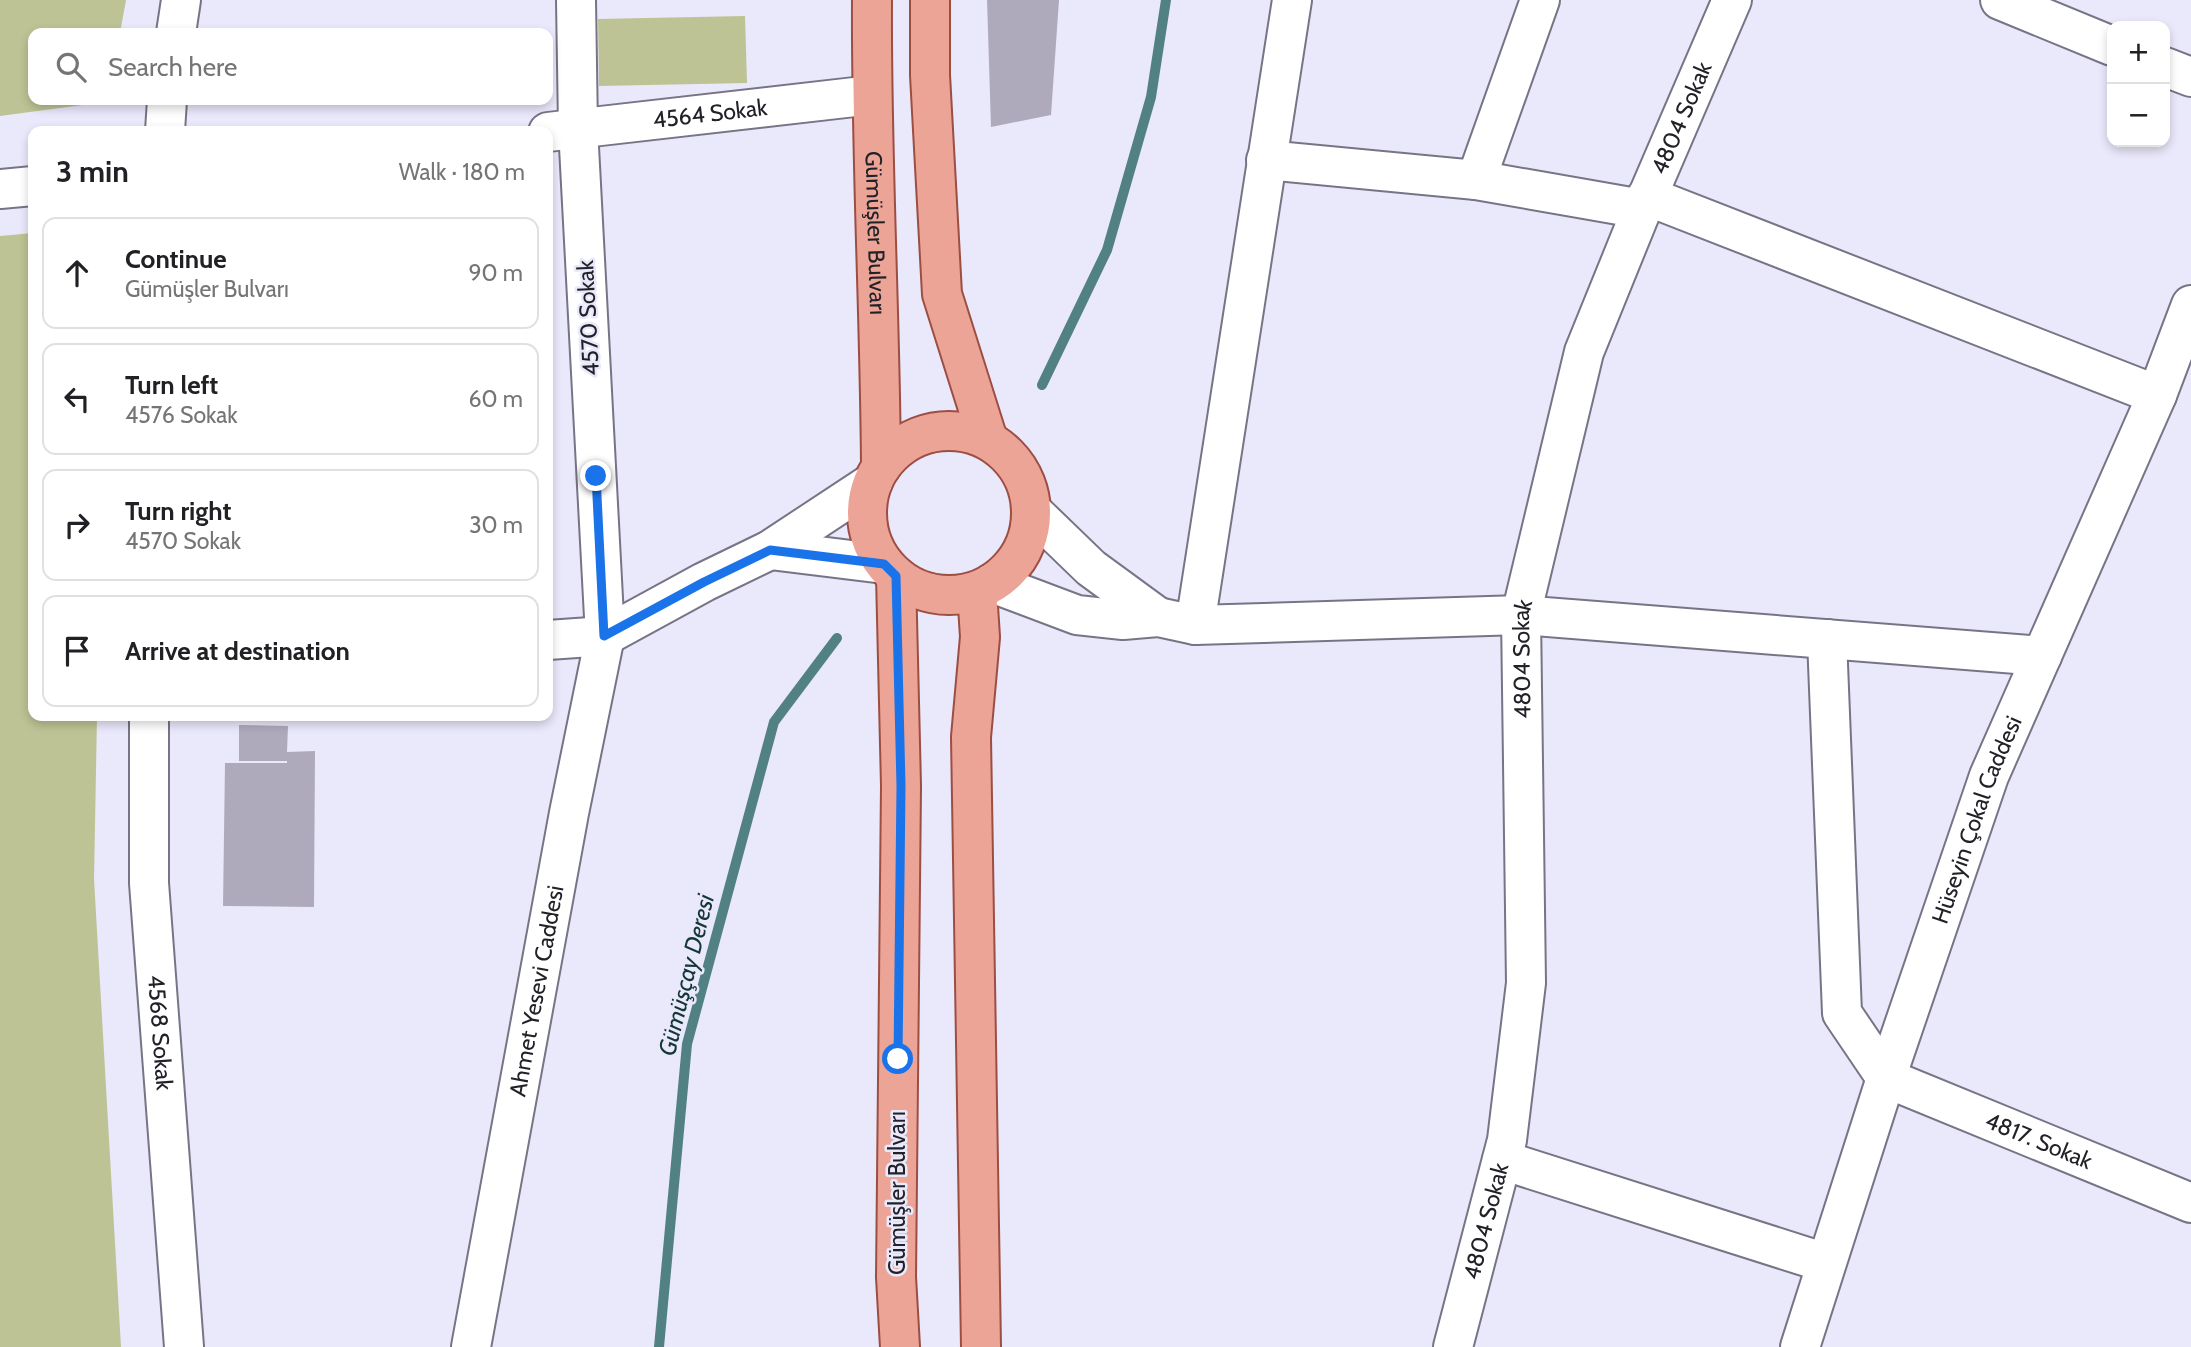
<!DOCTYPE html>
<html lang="en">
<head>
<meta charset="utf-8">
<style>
	body { margin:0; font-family:Cabin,sans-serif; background:#f2f2f2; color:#202124 }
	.controls { position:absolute; right:21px; top:21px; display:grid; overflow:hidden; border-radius:14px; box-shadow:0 4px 10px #0003 }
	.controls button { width:63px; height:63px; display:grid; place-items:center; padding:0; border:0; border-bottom:2px solid #e0e0e0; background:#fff; color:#202124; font:35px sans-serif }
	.stop { position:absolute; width:21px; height:21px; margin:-16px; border:5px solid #1a73e8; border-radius:50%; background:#fff }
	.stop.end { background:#1a73e8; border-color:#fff; box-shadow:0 2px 7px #0008 }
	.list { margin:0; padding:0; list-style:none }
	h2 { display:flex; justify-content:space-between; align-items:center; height:91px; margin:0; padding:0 28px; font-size:30px }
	h2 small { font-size:23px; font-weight:400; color:#757577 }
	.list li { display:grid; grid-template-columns:46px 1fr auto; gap:21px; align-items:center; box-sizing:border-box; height:112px; margin:0 14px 14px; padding:0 14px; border:2px solid #e0e0e0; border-radius:14px }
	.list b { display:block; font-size:26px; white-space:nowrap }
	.list p { margin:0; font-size:23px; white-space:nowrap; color:#757577 }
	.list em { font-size:23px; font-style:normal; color:#757577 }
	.icon { flex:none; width:38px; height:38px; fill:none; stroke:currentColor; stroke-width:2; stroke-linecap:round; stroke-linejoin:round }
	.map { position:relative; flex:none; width:2191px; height:1347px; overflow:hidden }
	.search { position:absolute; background:#fff; box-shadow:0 4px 10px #0003; left:28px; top:28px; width:525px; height:77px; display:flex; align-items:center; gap:18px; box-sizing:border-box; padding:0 24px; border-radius:14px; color:#757577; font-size:26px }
	.panel { position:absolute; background:#fff; box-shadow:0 4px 10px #0003; left:28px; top:126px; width:525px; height:595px; border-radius:14px }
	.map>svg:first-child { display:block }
</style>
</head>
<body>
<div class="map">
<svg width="2191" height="1347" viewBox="0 0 2191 1347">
	<rect width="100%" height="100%" fill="#eae8fb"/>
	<g fill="#bec395">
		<polygon points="0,0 126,0 120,33 33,33 33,100 106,100 105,102 0,116"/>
		<polygon points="745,16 747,83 599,86 598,19"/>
		<polygon points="33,233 33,716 97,716 94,879 121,1347 0,1347 0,236"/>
	</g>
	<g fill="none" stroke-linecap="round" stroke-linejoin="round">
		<g stroke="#528183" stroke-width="10">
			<polyline points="1042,385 1107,250 1151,97 1166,0"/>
			<polyline points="659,1347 687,1044 774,722 837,638"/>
		</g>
	</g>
	<g fill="#aeaabb">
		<polygon points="987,0 1059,0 1051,115 991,127"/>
		<polygon points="239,725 288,726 287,752 315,751 314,907 223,906 225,763 287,763 287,761 239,761"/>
	</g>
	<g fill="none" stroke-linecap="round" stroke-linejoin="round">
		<g stroke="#767485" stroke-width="42">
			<g id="minor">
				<polyline points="2000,0 2112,46"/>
				<polyline points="176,33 181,0"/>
				<polyline points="2165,67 2191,77"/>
				<polyline points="165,131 167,100"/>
				<path id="s1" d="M548,132L872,95"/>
				<polyline points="1266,160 1476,180 1642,209"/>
				<polyline points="1476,180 1540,0"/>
				<polyline points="0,189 33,186"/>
				<polyline points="1647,196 2157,395"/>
				<polyline points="1031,510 1091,568 1158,617"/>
				<polyline points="770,550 884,564"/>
				<polyline points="992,583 1077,615 1123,620 1158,617 1195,625 1521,615 2042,656"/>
				<polyline points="1195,625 1292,0"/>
				<path id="s2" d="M1827,639L1842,1013L1886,1078L2191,1203"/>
				<polyline points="548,640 605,636 704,582 770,550 873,482"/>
				<path id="s3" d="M149,716V883L184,1347"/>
				<polyline points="1502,1160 1826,1263"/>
				<path id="s4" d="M471,1347L569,813L605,636L578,128L576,0"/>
				<path id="s5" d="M1453,1347L1507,1140L1526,983L1521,615L1584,352L1642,209L1732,0"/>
				<path id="s6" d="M1800,1347L1886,1078L1989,776L2157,395L2191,305"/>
			</g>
		</g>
		<g stroke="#9d4e43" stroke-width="42">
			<g id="major">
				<path id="s7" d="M872,0C871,156 880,311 881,467"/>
				<polyline points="930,0 930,75 942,294 988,440"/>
				<circle cx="949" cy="513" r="82"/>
				<polyline points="896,576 901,786 896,1277 900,1347"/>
				<polyline points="977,591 980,637 971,737 981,1347"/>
			</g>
		</g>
		<use href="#minor" stroke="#fff" stroke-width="38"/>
		<use href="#major" stroke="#eca497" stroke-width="38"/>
	</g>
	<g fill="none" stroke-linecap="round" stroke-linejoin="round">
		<polyline stroke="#1a73e8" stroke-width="9" points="596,476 604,636 704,582 770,550 884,564 896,576 901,786 898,1059"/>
	</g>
	<g text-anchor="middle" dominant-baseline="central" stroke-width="5" stroke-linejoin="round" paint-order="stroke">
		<g font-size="23" fill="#212128" stroke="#eae8fb">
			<text stroke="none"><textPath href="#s1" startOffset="163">4564 Sokak</textPath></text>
			<text stroke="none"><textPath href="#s5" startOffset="1264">4804 Sokak</textPath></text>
			<text stroke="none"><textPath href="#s7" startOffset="233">Gümüşler Bulvarı</textPath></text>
			<text transform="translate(588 318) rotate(-93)">4570 Sokak</text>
			<text stroke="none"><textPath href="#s5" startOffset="696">4804 Sokak</textPath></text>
			<text stroke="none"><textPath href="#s6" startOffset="556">Hüseyin Çokal Caddesi</textPath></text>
			<text stroke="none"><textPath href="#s4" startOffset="362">Ahmet Yesevi Caddesi</textPath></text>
			<text stroke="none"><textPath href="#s3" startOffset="317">4568 Sokak</textPath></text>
			<text stroke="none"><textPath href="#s2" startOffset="618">4817. Sokak</textPath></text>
			<text transform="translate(897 1193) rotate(-90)">Gümüşler Bulvarı</text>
			<text stroke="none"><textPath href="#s5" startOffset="130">4804 Sokak</textPath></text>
		</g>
		<g font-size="24" font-style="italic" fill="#143636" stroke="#eae8fb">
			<text transform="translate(686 975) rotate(-76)">Gümüşçay Deresi</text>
		</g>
	</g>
</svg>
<div class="controls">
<button>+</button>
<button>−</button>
</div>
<div class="stop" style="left:898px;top:1059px"></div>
<div class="stop end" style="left:596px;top:476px"></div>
<div class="search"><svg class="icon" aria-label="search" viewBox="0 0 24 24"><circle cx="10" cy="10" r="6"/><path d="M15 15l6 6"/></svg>Search here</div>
<section class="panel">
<h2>3 min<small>Walk · 180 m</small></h2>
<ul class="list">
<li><svg class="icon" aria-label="ahead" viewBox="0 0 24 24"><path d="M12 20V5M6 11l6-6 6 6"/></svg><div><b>Continue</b><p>Gümüşler Bulvarı</p></div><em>90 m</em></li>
<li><svg class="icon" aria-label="left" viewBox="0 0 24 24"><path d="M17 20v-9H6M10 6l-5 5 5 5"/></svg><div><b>Turn left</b><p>4576 Sokak</p></div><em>60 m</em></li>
<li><svg class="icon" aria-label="right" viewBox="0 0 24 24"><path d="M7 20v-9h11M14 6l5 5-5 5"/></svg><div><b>Turn right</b><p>4570 Sokak</p></div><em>30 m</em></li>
<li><svg class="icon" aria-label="arrive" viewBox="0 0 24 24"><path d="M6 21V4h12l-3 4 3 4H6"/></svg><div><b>Arrive at destination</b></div></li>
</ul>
</section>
</div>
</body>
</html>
